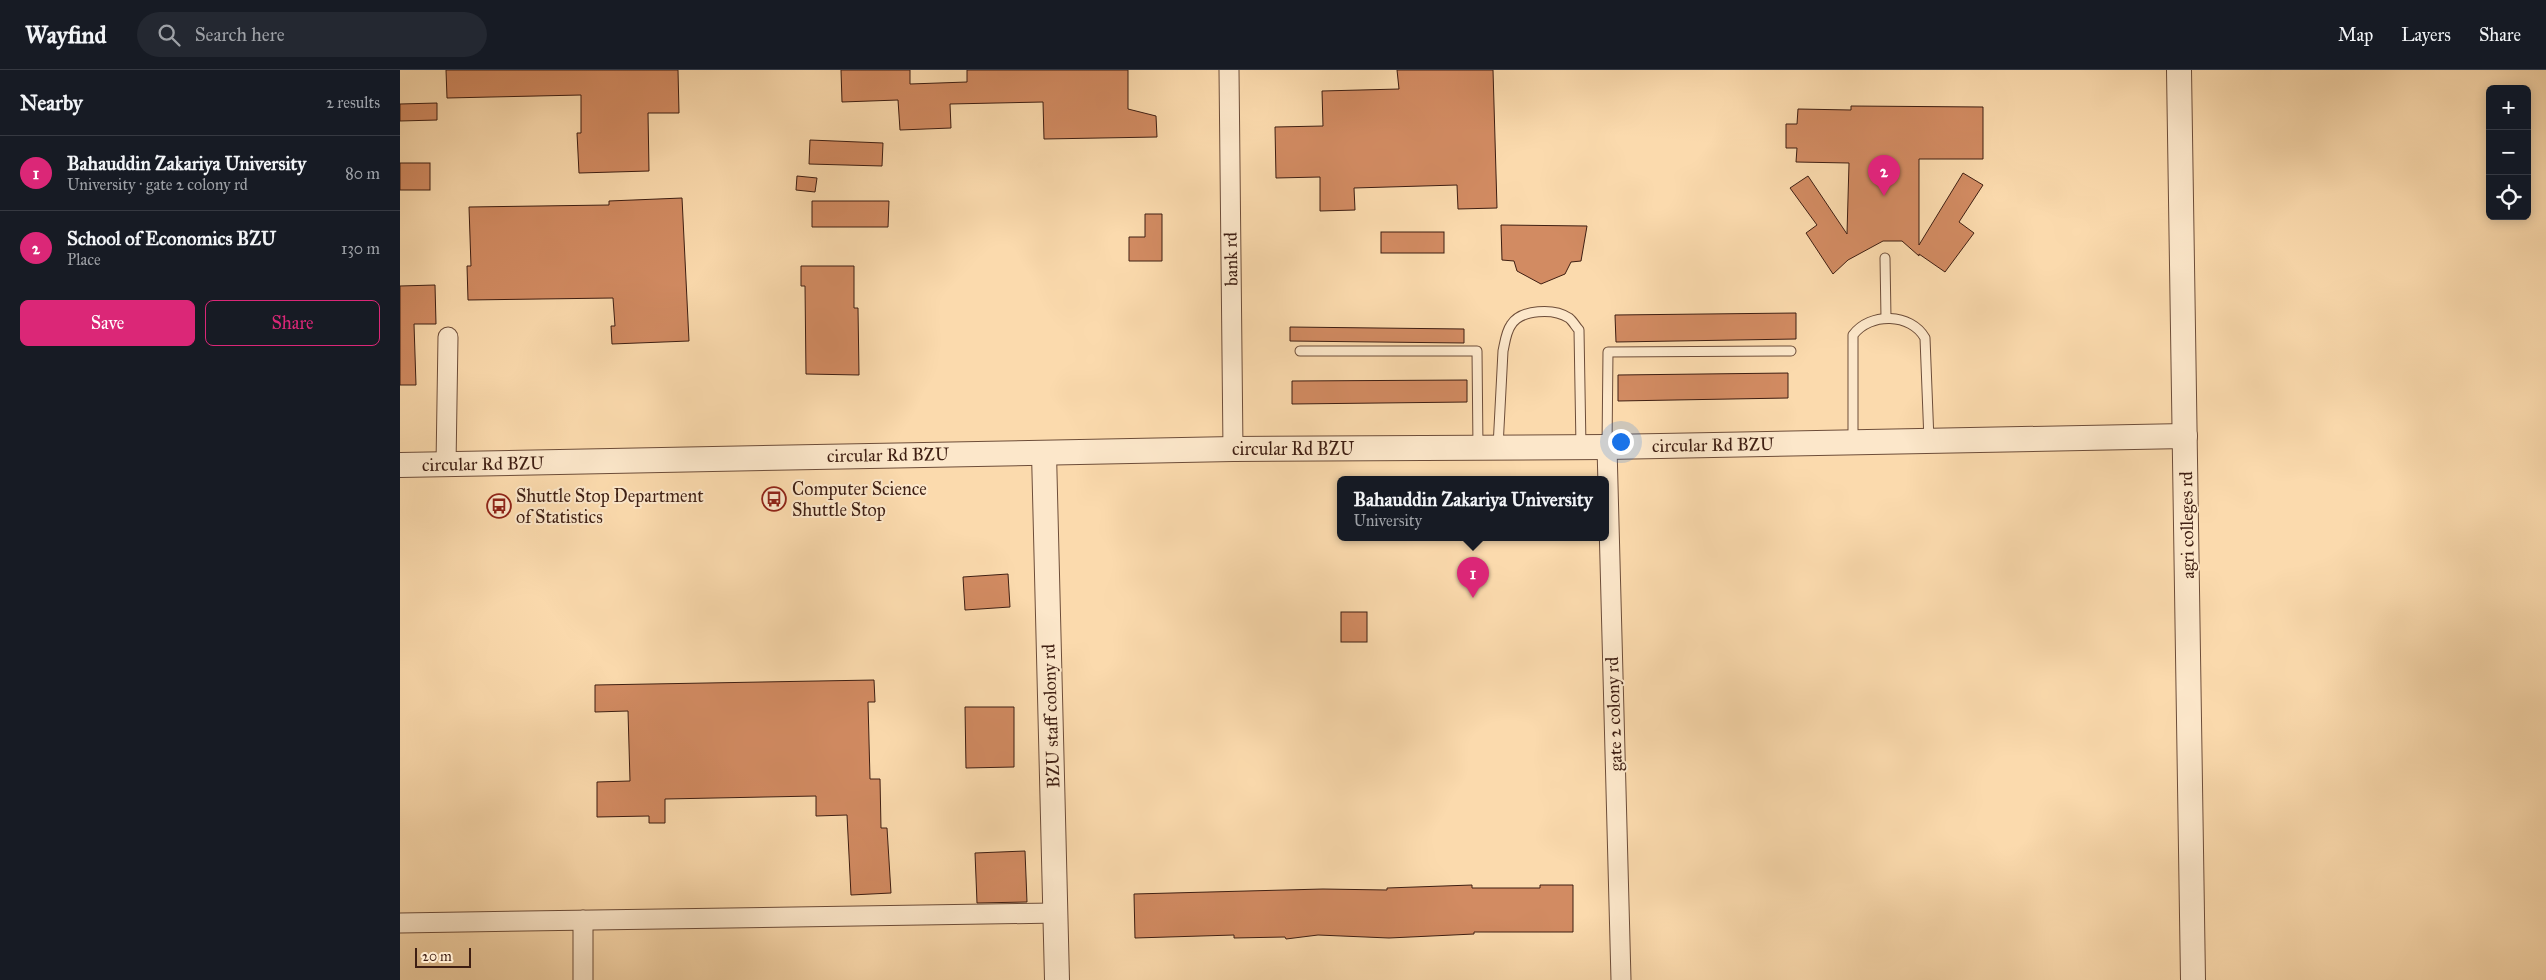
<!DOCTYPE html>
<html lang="en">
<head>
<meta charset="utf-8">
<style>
	body { margin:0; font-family:"IM FELL Great Primer",serif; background:#242831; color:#f1f3f6 }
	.controls { position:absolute; right:15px; top:15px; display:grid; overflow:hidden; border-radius:8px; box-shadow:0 2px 12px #0003 }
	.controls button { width:45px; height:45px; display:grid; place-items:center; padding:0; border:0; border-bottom:1px solid #363941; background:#171b24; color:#f1f3f6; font:25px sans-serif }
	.scale { position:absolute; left:15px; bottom:12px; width:56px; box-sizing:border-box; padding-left:5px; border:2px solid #3e1e12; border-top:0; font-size:14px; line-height:18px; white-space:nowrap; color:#3e1e12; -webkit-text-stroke:4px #fce7ca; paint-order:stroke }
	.you { position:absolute; left:1220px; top:371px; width:18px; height:18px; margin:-12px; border:4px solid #fff; border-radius:50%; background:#1a73e8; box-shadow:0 0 0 8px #1a73e833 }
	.badge { display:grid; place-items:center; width:32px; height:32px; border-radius:50%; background:#db2777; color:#fff; font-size:16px; font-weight:700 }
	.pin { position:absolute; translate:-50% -41px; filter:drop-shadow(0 1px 2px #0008) }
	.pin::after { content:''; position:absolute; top:26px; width:18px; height:15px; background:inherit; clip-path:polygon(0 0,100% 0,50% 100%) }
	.popup { position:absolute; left:937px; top:406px; width:272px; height:65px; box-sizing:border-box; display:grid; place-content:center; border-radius:8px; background:#171b24; filter:drop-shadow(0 1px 4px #0005); font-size:16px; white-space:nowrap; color:#9ea1a6 }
	.popup b { font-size:19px; color:#f1f3f6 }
	.popup::after { content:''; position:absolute; left:50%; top:100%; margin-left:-10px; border:10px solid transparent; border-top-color:#171b24 }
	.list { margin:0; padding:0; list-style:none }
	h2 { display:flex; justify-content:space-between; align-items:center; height:65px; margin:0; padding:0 20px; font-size:21px }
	h2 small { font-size:16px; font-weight:400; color:#9ea1a6 }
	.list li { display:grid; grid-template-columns:32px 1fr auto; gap:15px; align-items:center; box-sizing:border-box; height:75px; padding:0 20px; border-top:1px solid #363941 }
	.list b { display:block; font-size:19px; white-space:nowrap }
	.list p { margin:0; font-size:16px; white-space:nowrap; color:#9ea1a6 }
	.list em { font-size:16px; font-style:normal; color:#9ea1a6 }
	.actions { display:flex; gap:10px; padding:15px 20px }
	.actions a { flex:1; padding:11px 0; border:1px solid #db2777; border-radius:8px; text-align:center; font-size:18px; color:#db2777 }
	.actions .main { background:#db2777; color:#fff }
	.icon { flex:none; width:28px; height:28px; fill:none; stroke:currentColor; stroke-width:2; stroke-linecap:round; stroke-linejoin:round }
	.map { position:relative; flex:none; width:2146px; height:910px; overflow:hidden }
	header { display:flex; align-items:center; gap:30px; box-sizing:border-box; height:70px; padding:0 25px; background:#171b24; border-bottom:1px solid #363941 }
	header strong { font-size:24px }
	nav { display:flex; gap:28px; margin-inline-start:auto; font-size:18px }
	.search { width:350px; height:45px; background:#242831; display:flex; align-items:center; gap:12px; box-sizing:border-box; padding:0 18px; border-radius:28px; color:#9ea1a6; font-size:19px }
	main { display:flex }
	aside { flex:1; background:#171b24 }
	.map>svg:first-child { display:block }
</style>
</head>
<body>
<header>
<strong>Wayfind</strong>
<div class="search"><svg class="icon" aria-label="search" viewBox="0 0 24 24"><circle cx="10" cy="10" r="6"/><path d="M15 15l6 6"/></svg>Search here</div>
<nav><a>Map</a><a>Layers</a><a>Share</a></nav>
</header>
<main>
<aside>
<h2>Nearby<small>2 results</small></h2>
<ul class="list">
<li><span class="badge">1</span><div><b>Bahauddin Zakariya University</b><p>University · gate 2 colony rd</p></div><em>80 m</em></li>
<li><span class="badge">2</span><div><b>School of Economics BZU</b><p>Place</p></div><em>130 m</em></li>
</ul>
<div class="actions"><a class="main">Save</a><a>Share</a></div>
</aside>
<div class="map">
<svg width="2146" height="910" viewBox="0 0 2146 910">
	<rect width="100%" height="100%" fill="#fbdaad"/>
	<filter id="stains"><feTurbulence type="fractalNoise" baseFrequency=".004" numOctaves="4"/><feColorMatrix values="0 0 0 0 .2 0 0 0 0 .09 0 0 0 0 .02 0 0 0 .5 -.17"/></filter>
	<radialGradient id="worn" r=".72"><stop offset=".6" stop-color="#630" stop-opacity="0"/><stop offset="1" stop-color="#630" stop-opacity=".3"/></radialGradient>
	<g fill="#d28b62" stroke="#3e1e12">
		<polygon points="46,0 278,0 279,43 248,43 249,101 179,103 177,63 181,63 181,25 47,28"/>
		<polygon points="441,0 510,0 510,14 567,12 567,0 728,0 728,39 756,46 757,67 644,69 643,32 550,34 551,58 500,60 498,30 442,32"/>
		<polygon points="997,0 1093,0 1097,138 1058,139 1057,115 954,118 955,140 920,141 920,107 876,108 875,57 923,56 922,21 999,19"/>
		<polygon points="37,33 37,50 0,51 0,34"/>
		<polygon points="1451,36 1583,37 1583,89 1519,89 1519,175 1563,103 1583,115 1559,152 1574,163 1545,202 1519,184 1519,186 1502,171 1483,171 1448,190 1433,204 1406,163 1417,155 1390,118 1408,106 1447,164 1449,93 1396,92 1397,78 1386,78 1386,54 1397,54 1398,39 1451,40"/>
		<polygon points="410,70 483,73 482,96 409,94"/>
		<rect x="0" y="93" width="30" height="27"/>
		<polygon points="397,106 417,108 415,122 396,120"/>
		<polygon points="282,128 289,271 212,274 211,256 215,256 213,228 68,230 67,196 71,196 69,137 209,135 209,131"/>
		<polygon points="412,131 489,131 488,157 412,157"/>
		<polygon points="745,144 762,144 762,191 729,191 729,167 745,167"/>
		<polygon points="1101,155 1187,156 1181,191 1171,192 1165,204 1141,214 1117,201 1114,191 1102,190"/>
		<rect x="981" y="162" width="63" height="21"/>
		<polygon points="401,196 454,196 454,238 458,238 459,305 406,304 405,216 401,216"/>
		<polygon points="35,215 36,254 14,254 16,315 0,315 0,216"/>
		<polygon points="1396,243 1396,269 1216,272 1215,245"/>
		<polygon points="890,257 1064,259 1064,273 890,271"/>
		<polygon points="1388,303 1388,328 1218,331 1218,305"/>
		<polygon points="1067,310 1067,332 892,334 892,311"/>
		<polygon points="608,504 610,537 565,540 563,507"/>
		<rect x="941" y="542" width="26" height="30"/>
		<polygon points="474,610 475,632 468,632 470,709 480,709 481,758 487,758 491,823 451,825 447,745 416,746 416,726 265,729 265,753 249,753 249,746 197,747 197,712 230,711 228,641 195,642 195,615"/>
		<polygon points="565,637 614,637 614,697 566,698"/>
		<polygon points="625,781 627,832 577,833 575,783"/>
		<polygon points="1072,815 1072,818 1140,818 1140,815 1173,815 1173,862 1074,862 1074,864 989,868 918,865 886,869 885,867 834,868 834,865 735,868 734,824 923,819 987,820 987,818"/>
	</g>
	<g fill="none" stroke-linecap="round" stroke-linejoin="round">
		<g stroke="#6d4d39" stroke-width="11">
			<g id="service">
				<polyline points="1485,188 1486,248"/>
				<polyline points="900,281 1077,281 1078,378"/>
				<path d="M1453,371V265C1470,242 1511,243 1525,268L1529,371"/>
				<path d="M1098,377L1103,281C1105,272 1106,262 1111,255C1121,239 1154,238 1169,248C1173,251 1176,257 1179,260L1181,377"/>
				<polyline points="1207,377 1208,282 1391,281"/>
			</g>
		</g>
		<g stroke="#6d4d39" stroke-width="21">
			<g id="minor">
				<polyline points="829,0 833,379"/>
				<polyline points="1207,377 1221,910"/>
				<polyline points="46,395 48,267"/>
				<polyline points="183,850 183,910"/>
				<polyline points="0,853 657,843"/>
			</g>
		</g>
		<g stroke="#6d4d39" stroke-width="26">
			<g id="tertiary">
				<polyline points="1779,0 1793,910"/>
				<polyline points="644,383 657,910"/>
				<polyline points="0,395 833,379 1207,377 1785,366"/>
			</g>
		</g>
		<use href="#service" stroke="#fce7ca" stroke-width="9"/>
		<use href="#minor" stroke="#fce7ca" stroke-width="19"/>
		<use href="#tertiary" stroke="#fce7ca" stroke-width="24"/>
	</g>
	<defs>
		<g id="bus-ring" transform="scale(1.25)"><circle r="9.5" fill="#fce7ca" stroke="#8f2418" stroke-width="1.5"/><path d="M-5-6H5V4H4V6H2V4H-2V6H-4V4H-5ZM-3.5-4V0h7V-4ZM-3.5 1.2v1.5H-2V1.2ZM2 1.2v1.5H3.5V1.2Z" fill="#8f2418"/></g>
	</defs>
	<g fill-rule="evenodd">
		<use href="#bus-ring" x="374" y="429"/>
		<use href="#bus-ring" x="99" y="436"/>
	</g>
	<g text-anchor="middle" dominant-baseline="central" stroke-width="4" stroke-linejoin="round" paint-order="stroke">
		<g font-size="18" fill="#3e1e12" stroke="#fce7ca">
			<text transform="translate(831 189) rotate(-91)">bank rd</text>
			<text transform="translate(1313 375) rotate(-1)">circular Rd BZU</text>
			<text x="893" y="379">circular Rd BZU</text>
			<text transform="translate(488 385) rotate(-1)">circular Rd BZU</text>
			<text transform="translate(83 394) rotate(-1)">circular Rd BZU</text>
			<text transform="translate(1787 455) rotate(-91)">agri colleges rd</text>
			<text transform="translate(1214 644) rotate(-92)">gate 2 colony rd</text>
			<text transform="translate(651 646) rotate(-92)">BZU staff colony rd</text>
		</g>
		<g font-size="18" fill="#3e1e12" stroke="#fce7ca" text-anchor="start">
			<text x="392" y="419">Computer Science<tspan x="392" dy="21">Shuttle Stop</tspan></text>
			<text x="116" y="426">Shuttle Stop Department<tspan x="116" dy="21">of Statistics</tspan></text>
		</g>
	</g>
	<rect width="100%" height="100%" filter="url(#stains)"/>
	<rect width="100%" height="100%" fill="url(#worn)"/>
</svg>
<div class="controls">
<button>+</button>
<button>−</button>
<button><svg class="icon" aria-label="locate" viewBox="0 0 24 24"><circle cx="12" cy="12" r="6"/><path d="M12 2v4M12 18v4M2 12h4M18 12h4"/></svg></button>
</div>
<div class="scale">20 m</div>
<div class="you"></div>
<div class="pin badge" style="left:1073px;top:528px">1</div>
<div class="popup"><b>Bahauddin Zakariya University</b>University</div>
<div class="pin badge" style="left:1484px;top:126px">2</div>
</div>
</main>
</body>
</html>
